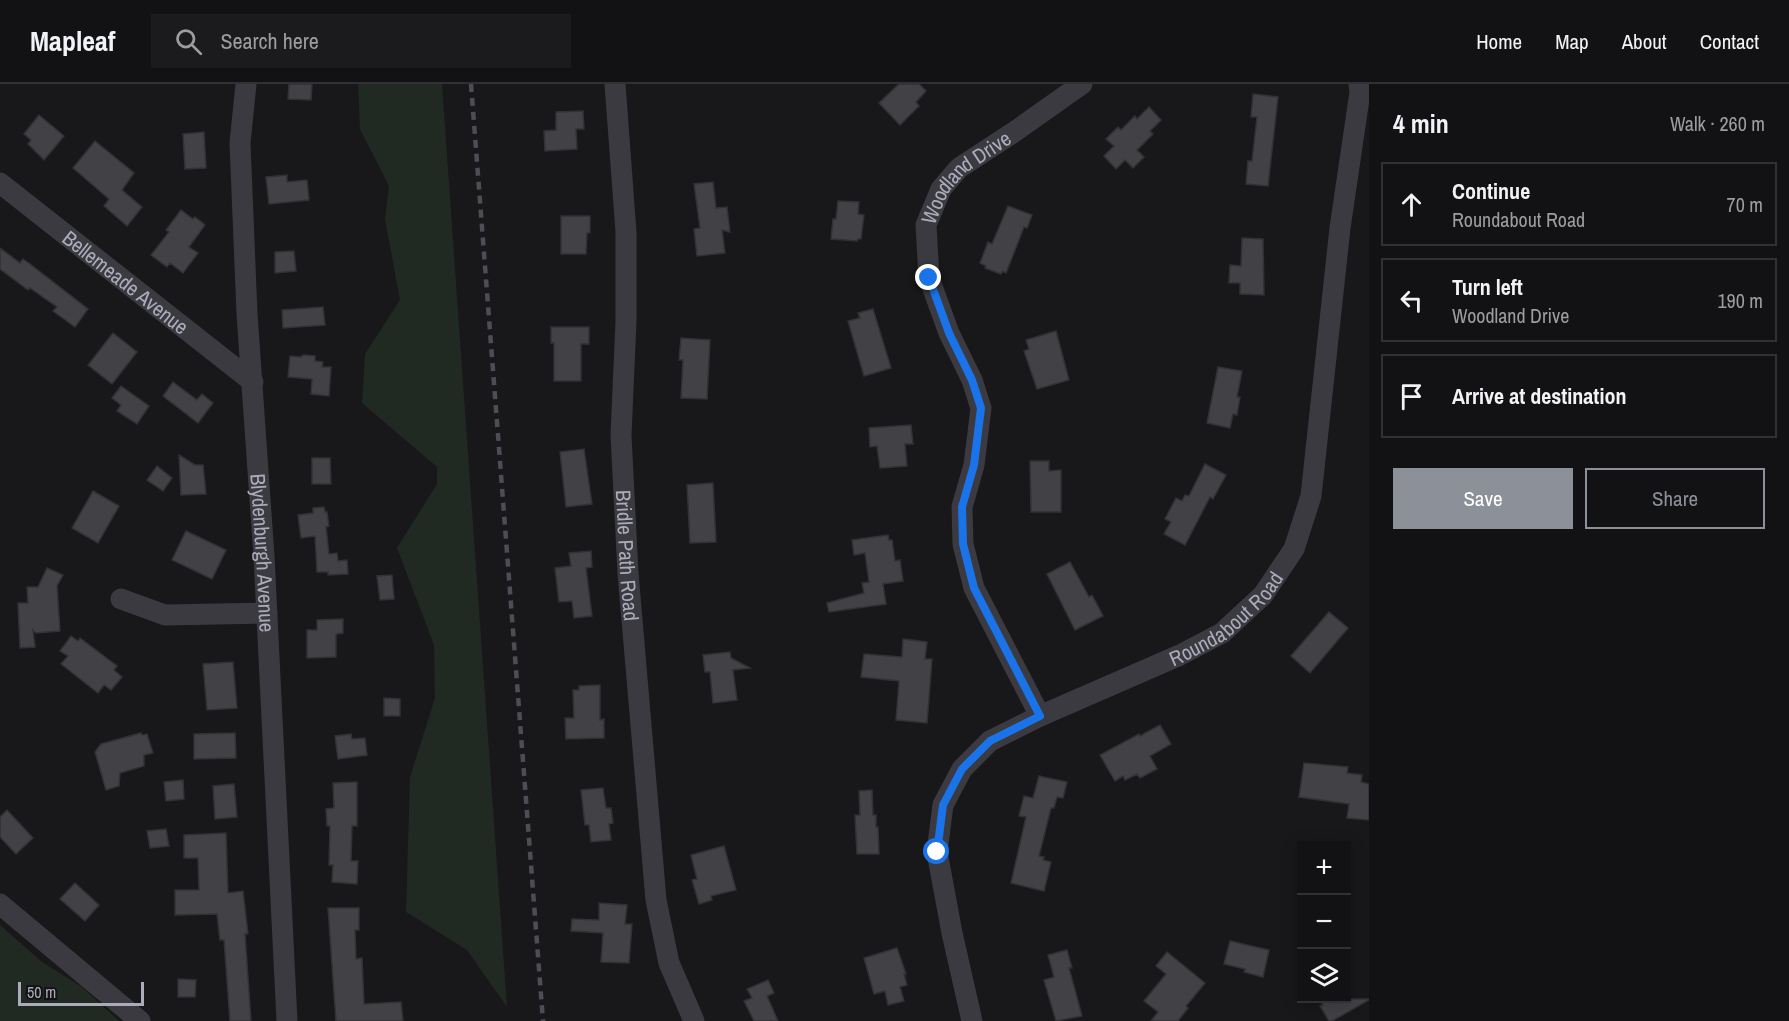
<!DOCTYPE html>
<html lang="en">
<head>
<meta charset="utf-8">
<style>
	body { margin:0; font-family:"Archivo Narrow",sans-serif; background:#1b1a1c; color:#f1f3f6 }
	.controls { position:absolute; right:18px; bottom:18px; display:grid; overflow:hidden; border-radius:0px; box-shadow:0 3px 15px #0003 }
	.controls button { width:54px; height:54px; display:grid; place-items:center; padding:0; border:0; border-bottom:2px solid #313133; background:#121113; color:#f1f3f6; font:30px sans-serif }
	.scale { position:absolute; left:18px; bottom:15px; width:126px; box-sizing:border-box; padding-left:6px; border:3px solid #aaacb9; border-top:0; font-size:16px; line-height:21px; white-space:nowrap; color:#aaacb9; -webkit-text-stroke:4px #131214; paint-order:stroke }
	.stop { position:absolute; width:18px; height:18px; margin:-14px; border:4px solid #1a73e8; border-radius:50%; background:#fff }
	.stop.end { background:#1a73e8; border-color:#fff; box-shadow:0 2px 6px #0008 }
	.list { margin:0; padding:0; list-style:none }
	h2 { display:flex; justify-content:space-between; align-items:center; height:78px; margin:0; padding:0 24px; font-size:26px }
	h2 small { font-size:20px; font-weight:400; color:#9c9da0 }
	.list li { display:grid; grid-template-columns:39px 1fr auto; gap:18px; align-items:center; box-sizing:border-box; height:84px; margin:0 12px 12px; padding:0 12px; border:2px solid #313133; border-radius:0px }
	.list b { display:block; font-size:22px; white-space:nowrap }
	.list p { margin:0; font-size:20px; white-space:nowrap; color:#9c9da0 }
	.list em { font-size:20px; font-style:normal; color:#9c9da0 }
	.actions { display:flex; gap:12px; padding:18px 24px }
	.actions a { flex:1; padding:14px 0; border:2px solid #8c9099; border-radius:0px; text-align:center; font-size:21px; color:#8c9099 }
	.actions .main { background:#8c9099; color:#fff }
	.icon { flex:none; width:33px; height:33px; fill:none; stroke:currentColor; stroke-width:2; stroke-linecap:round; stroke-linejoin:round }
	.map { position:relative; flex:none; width:1369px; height:937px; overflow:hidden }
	header { display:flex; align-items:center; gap:36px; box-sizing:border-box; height:84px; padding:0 30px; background:#121113; border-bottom:2px solid #313133 }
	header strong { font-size:28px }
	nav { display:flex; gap:33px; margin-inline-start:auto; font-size:21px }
	.search { width:420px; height:54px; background:#1b1a1c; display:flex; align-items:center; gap:15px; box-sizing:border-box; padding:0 21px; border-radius:0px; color:#9c9da0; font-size:22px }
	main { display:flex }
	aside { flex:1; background:#121113 }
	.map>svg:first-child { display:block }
</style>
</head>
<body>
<header>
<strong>Mapleaf</strong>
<div class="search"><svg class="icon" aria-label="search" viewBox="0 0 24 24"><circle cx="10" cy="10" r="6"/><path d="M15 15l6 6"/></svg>Search here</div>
<nav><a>Home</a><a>Map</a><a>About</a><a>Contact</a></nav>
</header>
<main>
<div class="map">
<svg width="1369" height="937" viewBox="0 0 1369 937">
	<rect width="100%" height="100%" fill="#181719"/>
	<g fill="#212923">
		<polygon points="358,0 442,0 507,923 467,866 406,828 410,693 435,614 434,561 397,464 437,400 437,383 362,319 365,270 400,216 385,135 389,102 360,45"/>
		<polygon points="0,841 42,878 82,903 119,937 0,937"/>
	</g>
	<g fill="#424146" stroke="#323135" stroke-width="1.5">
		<polygon points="289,0 312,0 311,16 288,15"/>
		<polygon points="899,0 919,0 926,7 916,18 919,22 900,41 879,19"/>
		<polygon points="1253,10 1278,13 1268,102 1246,100 1248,77 1252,77 1257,33 1251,33"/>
		<polygon points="1149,23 1161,36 1150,47 1153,50 1137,66 1144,73 1133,84 1125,76 1116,85 1104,72 1114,62 1106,55 1118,43 1121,46 1135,32 1137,35"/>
		<polygon points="583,27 584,45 576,45 577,65 545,67 544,47 556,46 556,28"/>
		<polygon points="39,31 64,52 44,76 28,60 31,56 24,50"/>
		<polygon points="204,48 206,84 185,85 183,50"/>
		<polygon points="95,57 134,89 122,106 142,123 127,142 104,122 109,115 73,84"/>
		<polygon points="287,91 287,98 307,96 309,116 269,120 266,93"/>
		<polygon points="713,98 716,124 727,123 730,148 722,146 725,169 697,172 694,145 700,144 694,100"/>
		<polygon points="838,117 859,118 858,130 864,131 861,155 858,155 857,157 831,155 833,135 836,135"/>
		<polygon points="1008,122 1032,131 1027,144 1024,143 1006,189 1003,187 1001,190 985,184 986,182 980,179 988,158 992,160"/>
		<polygon points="181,126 193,135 195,133 205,141 189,163 198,169 183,189 170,179 167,183 151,171 169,148 166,146"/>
		<polygon points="561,132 590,132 590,149 587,149 586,170 561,170"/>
		<polygon points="1242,154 1263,155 1264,211 1240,210 1240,199 1229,199 1230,181 1241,182"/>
		<polygon points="0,164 20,179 23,175 30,180 88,225 75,243 53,227 57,223 30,204 28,206 0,185"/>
		<polygon points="294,167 296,187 275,189 275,168"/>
		<polygon points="323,223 325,241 283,244 282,226"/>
		<polygon points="873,225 891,284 864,292 848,237 860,234 858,229"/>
		<polygon points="551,243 589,243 589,260 581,260 581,297 554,297 554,259 551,259"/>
		<polygon points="1056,247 1069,296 1037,305 1024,267 1029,265 1026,256"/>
		<polygon points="113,249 137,268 112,300 88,281"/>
		<polygon points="681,254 710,256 707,315 681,314 683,276 679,276"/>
		<polygon points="303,271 315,272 315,277 323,278 322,283 331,283 329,312 311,310 312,295 288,293 290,272 301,273"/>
		<polygon points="1218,283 1242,287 1237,313 1240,313 1237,331 1233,330 1230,344 1207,339"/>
		<polygon points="173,298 197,316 202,310 213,319 198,339 163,312"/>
		<polygon points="121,302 149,322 137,340 117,327 121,321 112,314"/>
		<polygon points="911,341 913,360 905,360 907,382 880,384 877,362 870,363 869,344"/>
		<polygon points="584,365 592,420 566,423 560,368"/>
		<polygon points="179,371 195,381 203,381 206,410 181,411"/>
		<polygon points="312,374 330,374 331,400 312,400"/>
		<polygon points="1030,377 1049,377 1049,387 1061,386 1061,428 1031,428"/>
		<polygon points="1205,380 1226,391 1213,415 1210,413 1185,461 1164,450 1171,438 1165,435 1176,414 1182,417 1185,411 1189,412"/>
		<polygon points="157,382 172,394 163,407 147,396"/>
		<polygon points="713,399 716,458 690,459 687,401"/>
		<polygon points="93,407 119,422 98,459 72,444"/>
		<polygon points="324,423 325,428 327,428 329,442 326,443 329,470 337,469 338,477 347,476 348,490 328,491 328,488 317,488 315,452 301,454 298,431 313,429 313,424"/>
		<polygon points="186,447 226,466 212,495 172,476"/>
		<polygon points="888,451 889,456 892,456 895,477 900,476 903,497 883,500 886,520 829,528 827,519 864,509 862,499 869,498 865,469 854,471 852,456"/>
		<polygon points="591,467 592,483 586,484 592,532 574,534 572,517 559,518 555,484 571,482 569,469"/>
		<polygon points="1070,478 1089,513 1092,511 1103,532 1075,546 1047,490"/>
		<polygon points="47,484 63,491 57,502 60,547 36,549 33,546 35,563 20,564 18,519 28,519 27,503 38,503"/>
		<polygon points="392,491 394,515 380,516 377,492"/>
		<polygon points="1329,528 1348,544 1310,589 1291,572"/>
		<polygon points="343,535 343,549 337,550 336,551 336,573 307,574 307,546 317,546 317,536"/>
		<polygon points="71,552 78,557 80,554 117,582 114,586 122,593 111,606 104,601 98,609 61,580 68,572 60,567"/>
		<polygon points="903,555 927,558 925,575 932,575 927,639 896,636 899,597 861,593 864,570 902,573"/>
		<polygon points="730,568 731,574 750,584 733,586 737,616 713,619 710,588 705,588 703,571"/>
		<polygon points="233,578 237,624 207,626 203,580"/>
		<polygon points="600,601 600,636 604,635 604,654 566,655 565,634 574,634 573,606 579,606 579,602"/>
		<polygon points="384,614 400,615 400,632 384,632"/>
		<polygon points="1160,641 1171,660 1150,672 1157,685 1140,694 1137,690 1125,696 1123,692 1115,697 1100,671 1139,650 1140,652"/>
		<polygon points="141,649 142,651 147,650 153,669 144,671 144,682 120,689 119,702 106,706 95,668 101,660"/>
		<polygon points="235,649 236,674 194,675 194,650"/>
		<polygon points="351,650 352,655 365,654 367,671 338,675 335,652"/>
		<polygon points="1304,679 1348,683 1347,689 1362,691 1361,698 1369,700 1369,736 1347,734 1349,720 1299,713"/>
		<polygon points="1039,692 1067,698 1063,714 1057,713 1054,724 1051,724 1039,772 1044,773 1043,776 1051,778 1044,807 1011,799 1026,733 1019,732 1024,712 1033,714"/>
		<polygon points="183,696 184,715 166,717 164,698"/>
		<polygon points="357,698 357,742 352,742 351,777 358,777 357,800 332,798 333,781 329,781 330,742 327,742 326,725 334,724 333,699"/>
		<polygon points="234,700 237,733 215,735 213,702"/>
		<polygon points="603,704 606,724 611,724 613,739 609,740 611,756 591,758 589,741 585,741 581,706"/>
		<polygon points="872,706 873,731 876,731 876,743 878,743 879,770 857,770 855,731 860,731 859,707"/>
		<polygon points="7,726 33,754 16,770 0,753 0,733"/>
		<polygon points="166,745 169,762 150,764 147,747"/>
		<polygon points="226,749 228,809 243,807 248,850 245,850 251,937 230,937 224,856 220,856 217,830 175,831 175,806 199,806 198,774 184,774 184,751"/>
		<polygon points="724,762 736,806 711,812 712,816 699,820 692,796 697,795 691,771"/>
		<polygon points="75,799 99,821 85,837 60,815"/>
		<polygon points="599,819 627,821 625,840 632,840 629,879 601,878 603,849 571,847 572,835 599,836"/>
		<polygon points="328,824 359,824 359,846 355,846 356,875 362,874 364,920 401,918 403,937 336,937"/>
		<polygon points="1230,857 1269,866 1263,893 1244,888 1245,885 1224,880"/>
		<polygon points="897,864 906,890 904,890 907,901 900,903 904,917 888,921 885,907 874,910 864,874"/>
		<polygon points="1067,866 1072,884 1069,884 1082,932 1056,937 1044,896 1054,893 1048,871"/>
		<polygon points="1167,868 1205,899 1186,922 1188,924 1178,937 1151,937 1158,928 1144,917 1166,890 1156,882"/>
		<polygon points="178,895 196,896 195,913 178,913"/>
		<polygon points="768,896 774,909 767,912 778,937 754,937 744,917 752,914 747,905"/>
		<polygon points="1319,915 1369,915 1369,916 1332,937 1329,937 1320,922 1323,921"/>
	</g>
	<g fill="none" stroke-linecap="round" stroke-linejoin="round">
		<g stroke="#3a3a40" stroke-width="21">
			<path id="s1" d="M246,0L240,59L247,230L264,472L287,937"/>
			<path id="s2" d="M615,0L626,148V237L621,351L628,489L656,816L669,879L694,937"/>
			<path id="s3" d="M0,99L253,298"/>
			<polyline points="121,515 165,531 267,529"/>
			<path id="s4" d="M1040,632L974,504L963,460L962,423L974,381L981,324L972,296L949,249L929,194L926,141L941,105L959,84L1017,46L1082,0"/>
			<polyline points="0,820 140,937"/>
			<path id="s5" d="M972,937L952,849L937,768L943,721L962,685L990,657L1040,632L1180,571L1222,549L1263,511L1294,465L1311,412L1340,144L1360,8L1359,0"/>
		</g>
		<polyline stroke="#4d4e55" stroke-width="4.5" stroke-dasharray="8 6" stroke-linecap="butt" points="471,0 543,937"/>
	</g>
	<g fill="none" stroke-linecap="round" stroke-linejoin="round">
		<polyline stroke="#1a73e8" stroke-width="8" points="929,194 949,249 972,296 981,324 974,381 962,423 963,460 974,504 1040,632 990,657 962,685 943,721 937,768"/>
	</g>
	<g text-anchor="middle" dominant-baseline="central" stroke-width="4.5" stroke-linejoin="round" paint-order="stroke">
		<g font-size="21" fill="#aaacb9" stroke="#131214">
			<text stroke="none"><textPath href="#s4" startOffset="585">Woodland Drive</textPath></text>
			<text stroke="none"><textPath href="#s3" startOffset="160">Bellemeade Avenue</textPath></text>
			<text stroke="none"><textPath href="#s1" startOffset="470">Blydenburgh Avenue</textPath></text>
			<text stroke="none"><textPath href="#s2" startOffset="472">Bridle Path Road</textPath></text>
			<text stroke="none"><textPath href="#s5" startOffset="568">Roundabout Road</textPath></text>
		</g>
	</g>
</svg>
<div class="controls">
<button>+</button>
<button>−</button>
<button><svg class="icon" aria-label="layers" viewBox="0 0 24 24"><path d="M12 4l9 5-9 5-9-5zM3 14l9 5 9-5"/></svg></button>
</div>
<div class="scale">50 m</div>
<div class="stop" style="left:937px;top:768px"></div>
<div class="stop end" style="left:929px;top:194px"></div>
</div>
<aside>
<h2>4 min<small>Walk · 260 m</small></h2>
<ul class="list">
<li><svg class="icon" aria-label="ahead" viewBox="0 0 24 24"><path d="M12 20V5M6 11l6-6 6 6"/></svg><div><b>Continue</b><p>Roundabout Road</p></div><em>70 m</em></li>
<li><svg class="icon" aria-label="left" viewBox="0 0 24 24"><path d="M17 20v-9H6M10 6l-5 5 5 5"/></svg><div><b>Turn left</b><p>Woodland Drive</p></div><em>190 m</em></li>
<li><svg class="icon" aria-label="arrive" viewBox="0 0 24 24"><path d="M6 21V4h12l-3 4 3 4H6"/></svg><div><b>Arrive at destination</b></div></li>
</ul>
<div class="actions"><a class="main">Save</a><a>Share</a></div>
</aside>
</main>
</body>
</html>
